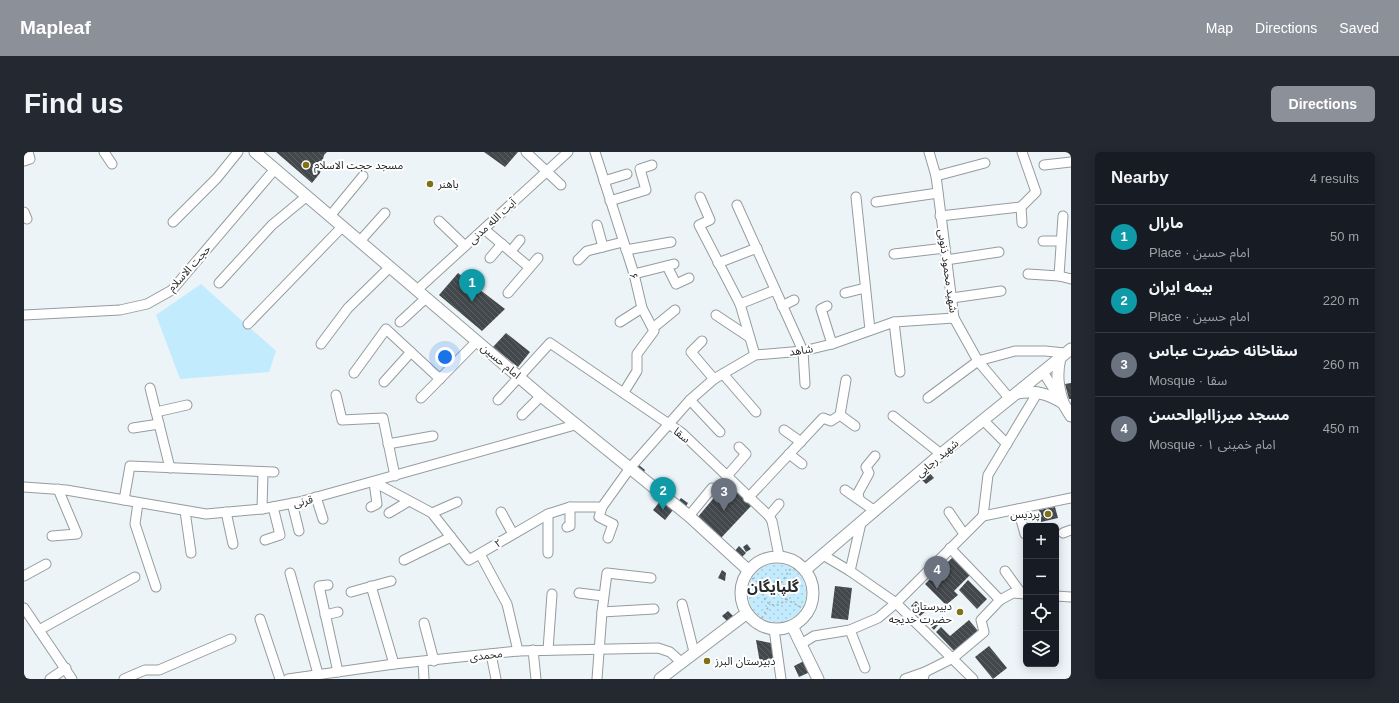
<!DOCTYPE html>
<html lang="en">
<head>
<meta charset="utf-8">
<style>
	body { margin:0; font-family:Helvetica,"Noto Sans Arabic",sans-serif; background:#242831; color:#f1f3f6 }
	.controls { position:absolute; right:12px; bottom:12px; display:grid; overflow:hidden; border-radius:6px; box-shadow:0 2px 10px #0003 }
	.controls button { width:36px; height:36px; display:grid; place-items:center; padding:0; border:0; border-bottom:1px solid #363941; background:#171b24; color:#f1f3f6; font:20px sans-serif }
	.you { position:absolute; left:421px; top:205px; width:14px; height:14px; margin:-10px; border:3px solid #fff; border-radius:50%; background:#1a73e8; box-shadow:0 0 0 6px #1a73e833 }
	.badge { display:grid; place-items:center; width:26px; height:26px; border-radius:50%; background:#8c9099; color:#fff; font-size:13px; font-weight:700 }
	.pin { position:absolute; translate:-50% -33px; filter:drop-shadow(0 1px 2px #0008) }
	.pin::after { content:''; position:absolute; top:21px; width:14px; height:12px; background:inherit; clip-path:polygon(0 0,100% 0,50% 100%) }
	.list { margin:0; padding:0; list-style:none }
	h2 { display:flex; justify-content:space-between; align-items:center; height:52px; margin:0; padding:0 16px; font-size:17px }
	h2 small { font-size:13px; font-weight:400; color:#9ea1a6 }
	.list li { display:grid; grid-template-columns:26px 1fr auto; gap:12px; align-items:center; box-sizing:border-box; height:64px; padding:0 16px; border-top:1px solid #363941 }
	.list b { display:block; font-size:15px; white-space:nowrap }
	.list p { margin:0; font-size:13px; white-space:nowrap; color:#9ea1a6 }
	.list em { font-size:13px; font-style:normal; color:#9ea1a6 }
	.icon { flex:none; width:22px; height:22px; fill:none; stroke:currentColor; stroke-width:2; stroke-linecap:round; stroke-linejoin:round }
	.map { position:relative; flex:none; width:1047px; height:527px; overflow:hidden; border-radius:6px }
	header { display:flex; align-items:center; gap:24px; box-sizing:border-box; height:56px; padding:0 20px; background:#8c9099; color:#fff }
	header strong { font-size:19px }
	nav { display:flex; gap:22px; margin-inline-start:auto; font-size:14px }
	.intro { display:flex; align-items:center; justify-content:space-between; box-sizing:border-box; height:96px; padding:0 24px }
	h1 { margin:0; font-size:28px }
	.button { padding:10px 18px; border-radius:6px; background:#8c9099; color:#fff; font-size:14px; font-weight:700 }
	main { display:flex; gap:24px; padding:0 24px }
	aside { flex:1; background:#171b24; border-radius:6px; box-shadow:0 2px 10px #0003 }
	.map>svg:first-child { display:block }
</style>
</head>
<body>
<header>
<strong>Mapleaf</strong>
<nav><a>Map</a><a>Directions</a><a>Saved</a></nav>
</header>
<div class="intro"><h1>Find us</h1><a class="button">Directions</a></div>
<main>
<div class="map">
<svg width="1047" height="527" viewBox="0 0 1047 527">
	<defs>
		<pattern id="grass-dots" width="8" height="8" patternUnits="userSpaceOnUse"><rect width="8" height="8" fill="#c2ebfd"/><path d="M2 2h.1M6 6h.1" fill="none" stroke="#a7cad9" stroke-width="1.8" stroke-linecap="round"/></pattern>
		<pattern id="building-back-hatch" width="6" height="6" patternUnits="userSpaceOnUse"><rect width="6" height="6" fill="#42484b"/><path d="M-1 5l2 2M0 0l6 6M5-1l2 2" fill="none" stroke="#5b6062"/></pattern>
	</defs>
	<rect width="100%" height="100%" fill="#edf4f7"/>
	<circle fill="url(#grass-dots)" cx="753" cy="441" r="29"/>
	<polygon fill="#c2ebfd" points="177,132 252,199 245,220 156,227 132,163"/>
	<g fill="url(#building-back-hatch)">
		<polygon points="252,0 303,0 300,3 296,21 288,31"/>
		<polygon points="460,0 494,0 481,15"/>
		<polygon points="434,121 481,157 458,179 415,143"/>
		<polygon points="482,181 506,200 494,215 469,195"/>
		<polygon points="1047,231 1047,247 1045,247 1041,232"/>
		<polygon points="610,309 621,318 619,322 608,313"/>
		<polygon points="903,318 910,326 902,332 895,325"/>
		<polygon points="704,329 728,353 697,386 673,366"/>
		<polygon points="657,346 664,351 661,356 654,350"/>
		<polygon points="637,348 649,358 641,368 629,358"/>
		<polygon points="1031,355 1034,366 1017,370 1015,358"/>
		<polygon points="723,392 727,397 722,400 719,395"/>
		<polygon points="715,394 722,401 717,406 710,400"/>
		<polygon points="929,405 946,423 930,439 934,443 922,453 901,432"/>
		<polygon points="698,418 702,421 701,429 694,426"/>
		<polygon points="944,428 963,447 953,457 935,438"/>
		<polygon points="811,434 828,436 824,468 807,466"/>
		<polygon points="892,449 902,459 896,464 887,454"/>
		<polygon points="704,459 709,464 703,469 698,464"/>
		<polygon points="908,467 914,473 910,478 903,471"/>
		<polygon points="945,468 954,479 930,499 912,480 917,475 926,484"/>
		<polygon points="732,488 752,492 754,508 736,511"/>
		<polygon points="965,494 983,516 969,527 951,505"/>
		<polygon points="780,509 786,520 775,525 770,514"/>
	</g>
	<g fill="none" stroke-linecap="round" stroke-linejoin="round">
		<g stroke="#959c9f" stroke-width="11">
			<g id="minor">
				<polyline points="80,0 88,12"/>
				<polyline points="502,0 537,33"/>
				<polyline points="571,0 610,122 618,156 630,179 613,202 613,219 600,240"/>
				<polyline points="905,0 912,24 930,166 954,209 986,247"/>
				<polyline points="998,0 1012,40 997,55 998,71"/>
				<polyline points="0,9 6,7 4,0"/>
				<polyline points="1020,13 1047,10"/>
				<polyline points="912,24 961,11"/>
				<polyline points="580,29 603,22"/>
				<polyline points="676,45 686,68 675,73 716,152 731,203"/>
				<polyline points="832,45 846,178"/>
				<polyline points="586,49 622,38 616,17 628,13"/>
				<polyline points="852,50 914,41"/>
				<polyline points="713,53 779,199 781,232"/>
				<polyline points="0,60 3,67"/>
				<polyline points="306,64 339,24"/>
				<polyline points="916,64 997,55"/>
				<polyline points="415,69 441,94"/>
				<polyline points="149,70 193,26 214,0"/>
				<polyline points="573,73 579,95"/>
				<polyline points="460,77 505,115"/>
				<polyline points="336,89 361,61"/>
				<polyline points="1019,89 1037,89"/>
				<polyline points="602,98 647,90"/>
				<polyline points="487,99 496,88"/>
				<polyline points="870,102 921,96"/>
				<polyline points="466,106 478,92"/>
				<polyline points="554,108 563,99 599,90"/>
				<polyline points="922,108 975,100"/>
				<polyline points="694,111 733,96"/>
				<polyline points="643,114 652,132 665,126"/>
				<polyline points="610,122 650,112"/>
				<polyline points="1004,122 1035,124 1047,127"/>
				<polyline points="1035,124 1039,64"/>
				<polyline points="195,131 248,73 283,44"/>
				<polyline points="393,138 544,0"/>
				<polyline points="484,141 514,106"/>
				<polyline points="821,141 841,136"/>
				<polyline points="928,146 977,139"/>
				<polyline points="716,152 751,138"/>
				<polyline points="758,154 770,148"/>
				<polyline points="803,154 797,157 808,192"/>
				<polyline points="0,163 96,158 123,152 148,138 251,17"/>
				<polyline points="692,163 725,185"/>
				<polyline points="376,170 402,146"/>
				<polyline points="596,170 618,156"/>
				<polyline points="870,170 876,220"/>
				<polyline points="224,172 318,75"/>
				<polyline points="629,176 651,158"/>
				<polyline points="678,189 667,200 690,227"/>
				<polyline points="297,192 324,156 366,115"/>
				<polyline points="1019,220 1036,247"/>
				<polyline points="330,221 362,177 416,227"/>
				<polyline points="699,222 732,260"/>
				<polyline points="360,230 387,200"/>
				<polyline points="126,236 146,316"/>
				<polyline points="312,243 318,268 359,266 371,324"/>
				<polyline points="397,246 453,189"/>
				<polyline points="904,246 954,209 991,199 1021,199 1041,201"/>
				<polyline points="474,248 526,191 658,281 745,364 748,369 755,404"/>
				<polyline points="666,248 696,280"/>
				<polyline points="132,260 163,253"/>
				<polyline points="498,263 517,244"/>
				<polyline points="816,263 831,274"/>
				<polyline points="869,264 917,302"/>
				<polyline points="959,268 983,292"/>
				<polyline points="109,276 135,272"/>
				<polyline points="760,278 777,290"/>
				<polyline points="364,292 409,284"/>
				<polyline points="765,302 778,312"/>
				<polyline points="703,324 722,302 715,295"/>
				<polyline points="350,330 408,361 445,408 524,362 546,355 578,355 606,316 666,248 690,227 731,203 779,199 808,192 870,170 930,166"/>
				<polyline points="0,335 42,338 182,362 238,357 275,350 551,273"/>
				<polyline points="821,338 851,359"/>
				<polyline points="292,345 299,367"/>
				<polyline points="724,346 799,266 807,269 816,263 822,228"/>
				<polyline points="835,347 834,341 845,321 842,315 851,304"/>
				<polyline points="100,348 106,314 250,320"/>
				<polyline points="114,351 111,372 132,435"/>
				<polyline points="268,351 275,379"/>
				<polyline points="347,355 353,352 350,330"/>
				<polyline points="578,355 575,365 589,372 584,386"/>
				<polyline points="238,357 239,320"/>
				<polyline points="994,357 1001,382"/>
				<polyline points="161,359 167,401"/>
				<polyline points="202,360 209,392"/>
				<polyline points="477,360 489,382"/>
				<polyline points="925,360 940,382"/>
				<polyline points="365,361 385,349"/>
				<polyline points="408,361 433,350"/>
				<polyline points="665,364 688,336"/>
				<polyline points="745,364 755,352"/>
				<polyline points="959,364 964,323 1014,240"/>
				<polyline points="959,364 1047,346"/>
				<polyline points="543,375 546,374 546,355"/>
				<polyline points="1039,381 1047,378"/>
				<polyline points="28,384 53,382 34,337"/>
				<polyline points="241,388 256,383 249,355"/>
				<polyline points="524,401 524,362"/>
				<polyline points="456,402 483,452 494,499"/>
				<polyline points="799,403 826,419 872,451 949,527"/>
				<polyline points="380,408 427,385"/>
				<polyline points="826,419 837,371"/>
				<polyline points="981,419 997,441"/>
				<polyline points="266,421 294,522"/>
				<polyline points="0,424 22,412"/>
				<polyline points="304,433 295,434 314,520"/>
				<polyline points="347,434 370,512"/>
				<polyline points="327,440 367,429"/>
				<polyline points="555,441 579,444"/>
				<polyline points="1032,444 1047,445"/>
				<polyline points="976,448 989,441 1001,442"/>
				<polyline points="658,452 670,500"/>
				<polyline points="0,456 48,527"/>
				<polyline points="578,460 630,457"/>
				<polyline points="301,463 314,460"/>
				<polyline points="236,467 256,527"/>
				<polyline points="400,471 410,509"/>
				<polyline points="750,477 757,527"/>
				<polyline points="15,478 111,425"/>
				<polyline points="826,478 841,516"/>
				<polyline points="777,492 790,484 826,478 854,466 872,451 959,364"/>
				<polyline points="509,498 512,527"/>
				<polyline points="524,498 528,442"/>
				<polyline points="467,502 472,527"/>
				<polyline points="399,510 400,527"/>
				<polyline points="26,527 42,516"/>
				<polyline points="100,527 121,518 135,518 207,487"/>
				<polyline points="264,527 370,512 494,499 634,496 646,500 657,510"/>
				<polyline points="573,527 578,460 583,421 627,426"/>
				<polyline points="881,527 901,520"/>
				<polyline points="899,527 901,520 929,506 960,480 957,468 976,448 926,396"/>
			</g>
		</g>
		<g stroke="#959c9f" stroke-width="13">
			<g id="major">
				<polyline points="231,0 517,244 665,364 724,418"/>
				<path d="M993,241C1011,238 1024,242 1039,251C1034,235 1032,223 1036,206"/>
				<polyline points="1039,251 1047,264"/>
				<circle cx="753" cy="441" r="36"/>
				<polyline points="781,418 917,302 1047,197"/>
				<polyline points="768,474 794,527"/>
				<polyline points="636,527 723,461"/>
			</g>
		</g>
		<g stroke="#a8aeb0" stroke-width="1.5" stroke-dasharray="2 3" stroke-linecap="butt">
			<polyline points="728,426 741,435"/>
			<circle cx="751" cy="441" r="12"/>
			<polyline points="757,431 767,416"/>
			<polyline points="762,447 778,456"/>
			<polyline points="738,466 746,452"/>
		</g>
		<use href="#minor" stroke="#fff" stroke-width="9"/>
		<use href="#major" stroke="#fff" stroke-width="11"/>
	</g>
	<g fill="#7f7214" stroke="#fff" stroke-width="1.5">
		<circle cx="282" cy="13" r="4"/>
		<circle cx="406" cy="32" r="4"/>
		<circle cx="1024" cy="362" r="4"/>
		<circle cx="936" cy="460" r="4"/>
		<circle cx="683" cy="509" r="4"/>
	</g>
	<g text-anchor="middle" dominant-baseline="central" stroke-width="4" stroke-linejoin="round" paint-order="stroke">
		<g font-size="11" fill="#26292a" stroke="#fff" text-anchor="start">
			<text x="290" y="13">مسجد حجت الاسلام</text>
			<text x="414" y="32">باهنر</text>
			<text x="1016" y="362" text-anchor="end">پردیس</text>
			<text x="928" y="454" text-anchor="end">دبیرستان<tspan x="928" dy="13">حضرت خدیجه</tspan></text>
			<text x="691" y="509">دبیرستان البرز</text>
		</g>
		<g font-size="11" fill="#26292a" stroke="#fff">
			<text transform="translate(468 69) rotate(-43)">آیت الله مدنی</text>
			<text transform="translate(165 116) rotate(-48)">حجت الاسلام</text>
			<text transform="translate(924 119) rotate(82)">شهید محمود ذنوبی</text>
			<text transform="translate(610 124) rotate(75)">۶</text>
			<text transform="translate(777 198) rotate(-9)">شاهد</text>
			<text transform="translate(477 209) rotate(40)">امام حسین</text>
			<text transform="translate(658 283) rotate(38)">سقا</text>
			<text transform="translate(913 306) rotate(-40)">شهید رجایی</text>
			<text transform="translate(279 349) rotate(-13)">قرنی</text>
			<text transform="translate(474 391) rotate(-31)">۲</text>
			<text transform="translate(462 503) rotate(-7)">محمدی</text>
		</g>
		<g font-size="15" font-weight="bold" fill="#26292a" stroke="#fff">
			<text x="749" y="434">گلپایگان</text>
		</g>
	</g>
</svg>
<div class="controls">
<button>+</button>
<button>−</button>
<button><svg class="icon" aria-label="locate" viewBox="0 0 24 24"><circle cx="12" cy="12" r="6"/><path d="M12 2v4M12 18v4M2 12h4M18 12h4"/></svg></button>
<button><svg class="icon" aria-label="layers" viewBox="0 0 24 24"><path d="M12 4l9 5-9 5-9-5zM3 14l9 5 9-5"/></svg></button>
</div>
<div class="you"></div>
<div class="pin badge" style="left:448px;top:150px;background:#0f9aa8">1</div>
<div class="pin badge" style="left:639px;top:358px;background:#0f9aa8">2</div>
<div class="pin badge" style="left:700px;top:359px;background:#6b7280">3</div>
<div class="pin badge" style="left:913px;top:437px;background:#6b7280">4</div>
</div>
<aside>
<h2>Nearby<small>4 results</small></h2>
<ul class="list">
<li><span class="badge" style="background:#0f9aa8">1</span><div><b>مارال</b><p>Place · امام حسین</p></div><em>50 m</em></li>
<li><span class="badge" style="background:#0f9aa8">2</span><div><b>بیمه ایران</b><p>Place · امام حسین</p></div><em>220 m</em></li>
<li><span class="badge" style="background:#6b7280">3</span><div><b>سقاخانه حضرت عباس</b><p>Mosque · سقا</p></div><em>260 m</em></li>
<li><span class="badge" style="background:#6b7280">4</span><div><b>مسجد میرزاابوالحسن</b><p>Mosque · امام خمینی ۱</p></div><em>450 m</em></li>
</ul>
</aside>
</main>
</body>
</html>
